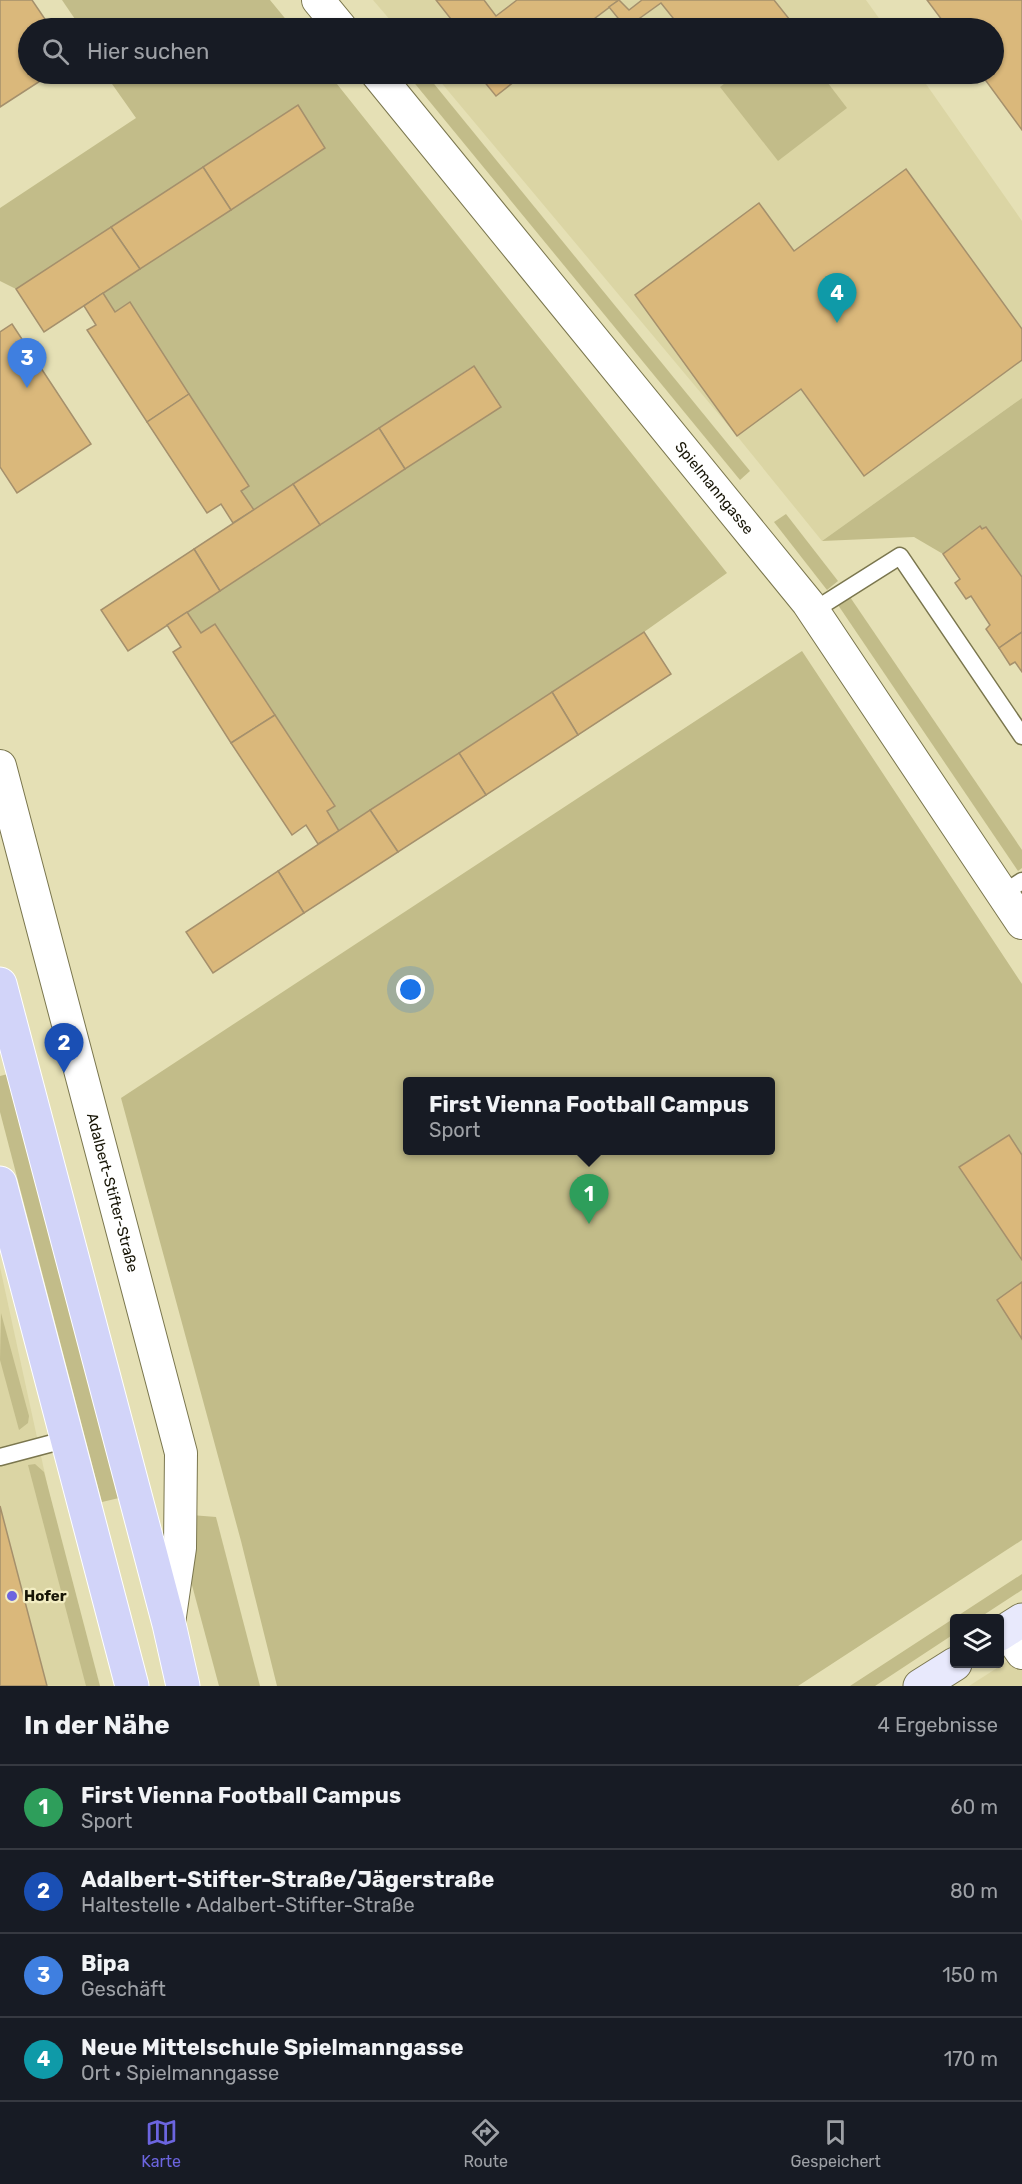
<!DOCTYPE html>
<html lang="de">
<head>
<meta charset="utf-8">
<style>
	body { margin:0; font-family:Rubik,sans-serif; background:#242831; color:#f1f3f6 }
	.controls { position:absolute; right:18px; bottom:18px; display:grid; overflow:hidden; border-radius:6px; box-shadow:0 2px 4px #0004 }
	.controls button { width:54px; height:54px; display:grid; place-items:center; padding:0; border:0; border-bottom:2px solid #363941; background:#171b24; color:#f1f3f6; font:30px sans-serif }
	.you { position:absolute; left:411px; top:990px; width:21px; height:21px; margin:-15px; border:4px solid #fff; border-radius:50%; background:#1a73e8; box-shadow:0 0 0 9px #1a73e833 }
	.badge { display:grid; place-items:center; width:39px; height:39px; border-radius:50%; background:#6c65df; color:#fff; font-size:20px; font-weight:700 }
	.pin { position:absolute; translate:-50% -50px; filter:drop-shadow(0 2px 3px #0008) }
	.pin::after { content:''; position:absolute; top:32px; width:21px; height:18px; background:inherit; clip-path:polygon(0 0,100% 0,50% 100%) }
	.popup { position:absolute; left:403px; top:1077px; width:372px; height:78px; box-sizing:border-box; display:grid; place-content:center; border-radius:6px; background:#171b24; filter:drop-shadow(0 2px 4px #0005); font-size:20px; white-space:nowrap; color:#9ea1a6 }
	.popup b { font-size:22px; color:#f1f3f6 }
	.popup::after { content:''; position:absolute; left:50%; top:100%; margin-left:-12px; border:12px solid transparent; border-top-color:#171b24 }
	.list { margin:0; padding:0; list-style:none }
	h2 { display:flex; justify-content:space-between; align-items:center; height:78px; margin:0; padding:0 24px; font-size:26px }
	h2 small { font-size:20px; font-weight:400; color:#9ea1a6 }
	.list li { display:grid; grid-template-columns:39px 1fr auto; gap:18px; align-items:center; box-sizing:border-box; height:84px; padding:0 24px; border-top:2px solid #363941 }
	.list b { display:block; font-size:22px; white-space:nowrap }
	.list p { margin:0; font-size:20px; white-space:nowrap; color:#9ea1a6 }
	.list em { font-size:20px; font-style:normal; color:#9ea1a6 }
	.icon { flex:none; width:33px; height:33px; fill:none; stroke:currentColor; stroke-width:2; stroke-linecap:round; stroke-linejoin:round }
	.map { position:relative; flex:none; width:1022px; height:1686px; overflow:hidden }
	.search { position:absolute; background:#171b24; box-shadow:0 2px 4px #0004; left:18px; right:18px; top:18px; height:66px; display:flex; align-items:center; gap:15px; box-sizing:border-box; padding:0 21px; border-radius:33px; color:#9ea1a6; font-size:22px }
	.sheet { height:414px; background:#171b24 }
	nav { display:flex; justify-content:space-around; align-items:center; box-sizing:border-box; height:84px; border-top:2px solid #363941; background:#171b24; font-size:16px; color:#9ea1a6 }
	nav a { display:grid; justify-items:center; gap:3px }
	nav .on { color:#6c65df }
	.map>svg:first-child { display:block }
</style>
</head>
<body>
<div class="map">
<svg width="1022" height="1686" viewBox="0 0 1022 1686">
	<rect width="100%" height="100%" fill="#e5e0b5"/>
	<g fill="#dbd5a4">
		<polygon points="373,0 866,0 886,28 397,28"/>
		<polygon points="434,74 919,74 1022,221 1022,398 822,541 737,436"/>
		<polygon points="0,1267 91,1686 0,1686"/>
		<polygon points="1022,1652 1022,1686 969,1686"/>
	</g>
	<g fill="#c2bc89" fill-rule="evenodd">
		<polygon points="62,0 270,0 293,28 81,28"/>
		<polygon points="105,74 329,74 727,573 644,632 339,831 327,811 335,805 215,624 201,633 187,612 500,407 473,366 254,510 241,491 249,486 130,303 115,312 103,293 325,148 298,105 16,289 0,281 0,208 136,118"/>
		<polygon points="407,74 426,74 750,471 740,480"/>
		<polygon points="737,74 821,74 847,108 778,161 720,87"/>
		<polygon points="1022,398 1022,577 986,527 982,529 979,527 943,554 914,537 822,541"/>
		<polygon points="786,514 838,581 827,590 774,522"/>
		<polygon points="850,597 1022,850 1022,868 1018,871 838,605"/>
		<path d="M802,651L1022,984V1540L798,1686H277L241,1541L121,1098ZM408,1082H771V1150H408Z"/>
		<polygon points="8,1074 119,1498 102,1502 0,1112 0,1076"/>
		<polygon points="1,1313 29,1416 28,1423 19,1430 0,1360"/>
		<polygon points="35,1464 44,1472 100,1686 86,1686 28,1465"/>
		<polygon points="191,1515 216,1517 260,1686 219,1686 189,1574"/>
		<polygon points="1022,1574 1022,1590 979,1618 954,1618 954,1634 875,1686 850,1686"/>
	</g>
	<g fill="#dab87b" stroke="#a5906c" stroke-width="1.5">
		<polygon points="0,0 32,0 51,28 28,28 28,74 51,74 0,107"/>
		<polygon points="436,0 484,0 496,16 517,0 619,0 582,28 458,28"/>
		<polygon points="619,0 629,10 642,0 774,0 794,25 790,28 681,28 661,3 626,28 609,7"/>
		<polygon points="927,0 1022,0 1022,130 981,74 994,74 994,28 948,28"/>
		<polygon points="478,74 524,74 496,96"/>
		<polygon points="298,105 325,148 231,210 203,167"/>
		<polygon points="203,167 231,210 140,269 111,227"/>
		<polygon points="906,169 1022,329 1022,360 864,476 801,389 737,436 635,295 759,203 794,251"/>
		<polygon points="111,227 140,269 44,332 16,289"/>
		<polygon points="103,293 115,312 130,302 189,394 147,422 87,330 96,325 84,306"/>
		<polygon points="12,324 91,444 17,493 0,467 0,332"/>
		<polygon points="474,366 501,407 405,469 379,428"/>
		<polygon points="189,394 249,486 241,491 254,510 233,523 221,504 207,513 147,422"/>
		<polygon points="379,428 405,469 320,525 293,484"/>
		<polygon points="293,484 320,525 220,591 194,549"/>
		<polygon points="980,526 982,529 986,527 1022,577 1022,632 999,648 986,629 990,625 971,596 966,599 955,583 960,579 943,554"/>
		<polygon points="194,549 220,591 128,651 101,610"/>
		<polygon points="187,612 201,633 215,624 275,715 231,743 173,652 181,647 167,625"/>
		<polygon points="644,632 671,674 578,735 552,692"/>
		<polygon points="1022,632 1022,672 1015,662 1010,665 999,648"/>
		<polygon points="552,692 578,735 486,795 459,753"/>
		<polygon points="275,715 335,806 327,811 339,831 318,844 306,825 292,835 231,743"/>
		<polygon points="459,753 486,795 398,852 370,810"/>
		<polygon points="370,810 398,852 304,913 278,871"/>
		<polygon points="278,871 304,913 213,973 186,932"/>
		<polygon points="1009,1135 1022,1155 1022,1260 959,1167"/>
		<polygon points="1022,1282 1022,1339 997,1300"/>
		<polygon points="0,1506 47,1686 0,1686"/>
	</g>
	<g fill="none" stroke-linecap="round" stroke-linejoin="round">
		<g stroke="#7a764e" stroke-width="19">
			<g id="service">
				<polyline points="813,611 900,556 1022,736"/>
				<polyline points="1002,894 1022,881"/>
				<polyline points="0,1457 68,1439"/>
			</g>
		</g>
		<g stroke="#7a764e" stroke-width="34">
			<g id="minor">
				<polyline points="318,0 341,28"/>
				<path id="s1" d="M377,74L808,603L1022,923"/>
				<path id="s2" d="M0,766L181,1453L180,1548L169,1623"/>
				<polyline points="1006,1630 1022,1653"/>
			</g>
		</g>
		<g stroke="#7a764e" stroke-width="35">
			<g id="secondary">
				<polyline points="1000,1634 1022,1620"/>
				<polyline points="920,1686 955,1664"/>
			</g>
		</g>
		<g stroke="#fff" stroke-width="35">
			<g id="primary">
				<polyline points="0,984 169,1624 183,1686"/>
				<polyline points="0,1183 132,1686"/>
			</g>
		</g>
		<use href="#service" stroke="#fff" stroke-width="16"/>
		<use href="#minor" stroke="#fff" stroke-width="32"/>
		<use href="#secondary" stroke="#e8e9fc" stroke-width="33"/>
		<use href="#primary" stroke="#d2d4f9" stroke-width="33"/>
	</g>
	<circle fill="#6c65df" stroke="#f2edc2" stroke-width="2" cx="12" cy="1596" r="6"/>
	<g text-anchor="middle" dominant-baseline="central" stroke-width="4.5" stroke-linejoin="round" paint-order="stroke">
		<g font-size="15" fill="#181607" stroke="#f2edc2">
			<text stroke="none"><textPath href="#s1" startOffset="534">Spielmanngasse</textPath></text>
			<text stroke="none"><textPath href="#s2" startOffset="441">Adalbert-Stifter-Straße</textPath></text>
		</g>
		<g font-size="15" font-weight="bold" fill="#181607" stroke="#f2edc2" text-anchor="start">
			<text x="24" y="1596">Hofer</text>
		</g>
	</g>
</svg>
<div class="controls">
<button><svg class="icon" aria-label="layers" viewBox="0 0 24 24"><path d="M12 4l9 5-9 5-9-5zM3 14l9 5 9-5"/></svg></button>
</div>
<div class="you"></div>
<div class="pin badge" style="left:589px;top:1224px;background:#2e9e5b">1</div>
<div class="popup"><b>First Vienna Football Campus</b>Sport</div>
<div class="pin badge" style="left:64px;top:1073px;background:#1a4fb4">2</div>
<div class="pin badge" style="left:27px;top:388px;background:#3f7fe0">3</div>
<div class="pin badge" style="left:837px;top:323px;background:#0f9aa8">4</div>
<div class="search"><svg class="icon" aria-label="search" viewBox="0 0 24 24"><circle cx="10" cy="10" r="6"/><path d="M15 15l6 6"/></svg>Hier suchen</div>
</div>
<section class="sheet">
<h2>In der Nähe<small>4 Ergebnisse</small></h2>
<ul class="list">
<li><span class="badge" style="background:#2e9e5b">1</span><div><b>First Vienna Football Campus</b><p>Sport</p></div><em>60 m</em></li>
<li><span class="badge" style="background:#1a4fb4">2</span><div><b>Adalbert-Stifter-Straße/Jägerstraße</b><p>Haltestelle · Adalbert-Stifter-Straße</p></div><em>80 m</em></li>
<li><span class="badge" style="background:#3f7fe0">3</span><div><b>Bipa</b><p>Geschäft</p></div><em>150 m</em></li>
<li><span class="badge" style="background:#0f9aa8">4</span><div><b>Neue Mittelschule Spielmanngasse</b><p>Ort · Spielmanngasse</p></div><em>170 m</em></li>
</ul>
</section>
<nav>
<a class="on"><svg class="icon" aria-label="map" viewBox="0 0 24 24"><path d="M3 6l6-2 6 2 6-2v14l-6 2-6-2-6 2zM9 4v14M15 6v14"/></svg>Karte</a>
<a><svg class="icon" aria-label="directions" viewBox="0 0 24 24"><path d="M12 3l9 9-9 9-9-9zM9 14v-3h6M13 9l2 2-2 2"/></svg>Route</a>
<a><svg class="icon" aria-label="saved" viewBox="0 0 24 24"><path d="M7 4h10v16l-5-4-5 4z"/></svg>Gespeichert</a>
</nav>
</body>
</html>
